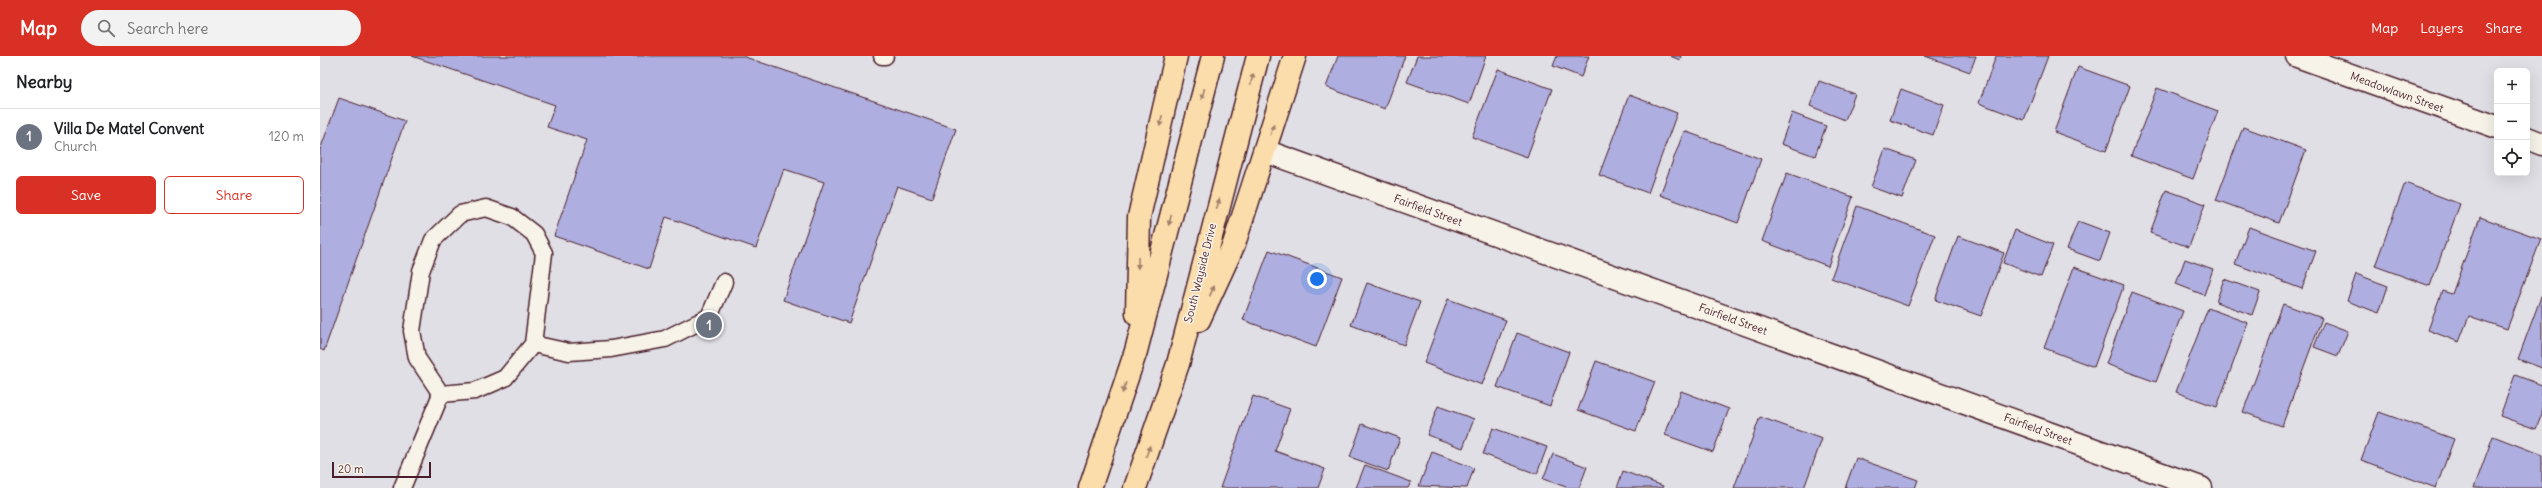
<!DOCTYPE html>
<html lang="en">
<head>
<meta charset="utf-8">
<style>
	body { margin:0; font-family:Delius,sans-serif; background:#f2f2f2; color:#202124 }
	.controls { position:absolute; right:12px; top:12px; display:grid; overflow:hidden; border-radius:6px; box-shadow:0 4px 16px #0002 }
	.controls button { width:36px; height:36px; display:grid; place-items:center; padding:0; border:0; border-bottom:1px solid #e0e0e0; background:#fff; color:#202124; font:20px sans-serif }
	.scale { position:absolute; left:12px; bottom:10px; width:99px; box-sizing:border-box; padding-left:4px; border:2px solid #4a1f2b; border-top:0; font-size:11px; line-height:14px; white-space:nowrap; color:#4a1f2b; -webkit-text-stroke:3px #f7f3e8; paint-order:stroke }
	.you { position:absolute; left:997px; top:223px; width:14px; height:14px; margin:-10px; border:3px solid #fff; border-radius:50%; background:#1a73e8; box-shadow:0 0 0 6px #1a73e833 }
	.badge { display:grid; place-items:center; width:26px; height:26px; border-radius:50%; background:#d93025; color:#fff; font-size:13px; font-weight:700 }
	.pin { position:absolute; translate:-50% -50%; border:2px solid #fff; box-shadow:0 1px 4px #0006 }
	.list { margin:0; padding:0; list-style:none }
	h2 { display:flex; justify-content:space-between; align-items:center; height:52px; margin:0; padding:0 16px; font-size:17px }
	h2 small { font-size:13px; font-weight:400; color:#757577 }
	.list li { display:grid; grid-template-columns:26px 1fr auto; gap:12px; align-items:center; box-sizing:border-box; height:56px; padding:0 16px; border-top:1px solid #e0e0e0 }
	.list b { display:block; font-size:15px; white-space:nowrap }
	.list p { margin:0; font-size:13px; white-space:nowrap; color:#757577 }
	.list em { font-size:13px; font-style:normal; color:#757577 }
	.actions { display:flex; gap:8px; padding:12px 16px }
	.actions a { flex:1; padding:9px 0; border:1px solid #d93025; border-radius:6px; text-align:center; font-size:14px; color:#d93025 }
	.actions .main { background:#d93025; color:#fff }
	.icon { flex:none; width:22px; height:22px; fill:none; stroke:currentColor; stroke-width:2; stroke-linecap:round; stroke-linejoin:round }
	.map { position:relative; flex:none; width:2222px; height:432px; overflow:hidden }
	header { display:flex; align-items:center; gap:24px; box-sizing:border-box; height:56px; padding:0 20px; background:#d93025; color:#fff }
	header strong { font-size:19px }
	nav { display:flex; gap:22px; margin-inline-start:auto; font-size:14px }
	.search { width:280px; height:36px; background:#f2f2f2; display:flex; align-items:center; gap:10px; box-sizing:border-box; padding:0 14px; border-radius:22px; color:#757577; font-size:15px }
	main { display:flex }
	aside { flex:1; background:#fff }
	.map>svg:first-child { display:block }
</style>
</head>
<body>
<header>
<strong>Map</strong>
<div class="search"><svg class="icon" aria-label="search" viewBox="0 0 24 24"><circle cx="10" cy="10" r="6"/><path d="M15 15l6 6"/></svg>Search here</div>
<nav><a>Map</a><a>Layers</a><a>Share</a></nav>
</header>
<main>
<aside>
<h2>Nearby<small></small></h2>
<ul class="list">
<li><span class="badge" style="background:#6b7280">1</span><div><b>Villa De Matel Convent</b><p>Church</p></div><em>120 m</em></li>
</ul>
<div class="actions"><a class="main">Save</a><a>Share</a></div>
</aside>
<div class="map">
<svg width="2222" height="432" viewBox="0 0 2222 432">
	<rect width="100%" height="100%" fill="#e1dfe6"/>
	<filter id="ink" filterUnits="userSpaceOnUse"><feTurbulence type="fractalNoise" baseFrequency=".025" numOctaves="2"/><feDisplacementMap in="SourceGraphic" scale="8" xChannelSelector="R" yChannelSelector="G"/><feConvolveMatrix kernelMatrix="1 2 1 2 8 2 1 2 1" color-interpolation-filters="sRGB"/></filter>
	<g filter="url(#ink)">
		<g fill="#aeafe0" stroke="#4a1f2b">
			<polygon points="92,0 422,0 636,73 612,142 577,130 529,267 463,244 504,126 464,113 436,192 346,161 329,213 234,180 267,84 227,71 235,49"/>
			<polygon points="1018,0 1085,0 1065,53 1006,31"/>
			<polygon points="1097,0 1166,0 1149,48 1087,26"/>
			<polygon points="1237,0 1269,0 1261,21 1233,10"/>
			<polygon points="1350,0 1361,0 1360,4"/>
			<polygon points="1605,0 1656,0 1650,16"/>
			<polygon points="1676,0 1728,0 1704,64 1659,47"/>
			<polygon points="1758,11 1810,30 1786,95 1734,76"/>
			<polygon points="1178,13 1232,33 1207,101 1152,81"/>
			<polygon points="1499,25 1535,38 1525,64 1490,50"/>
			<polygon points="1837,32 1898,55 1873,123 1811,100"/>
			<polygon points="1581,33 1624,49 1613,79 1570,64"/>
			<polygon points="1309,39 1357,57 1328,137 1279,119"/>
			<polygon points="19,42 85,65 4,295 0,293 0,94"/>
			<polygon points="1472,57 1506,70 1495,100 1461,88"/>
			<polygon points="1923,71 1986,94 1959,167 1896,144"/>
			<polygon points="1364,75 1441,103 1418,167 1340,139"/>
			<polygon points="1565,93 1596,104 1582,142 1551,131"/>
			<polygon points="1467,117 1533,141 1508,210 1442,185"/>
			<polygon points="2085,127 2140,148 2110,230 2055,210"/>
			<polygon points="1846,134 1885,148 1869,191 1830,177"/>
			<polygon points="1537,150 1615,179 1588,250 1511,222"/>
			<polygon points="2160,161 2221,183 2187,273 2149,260 2139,286 2108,274 2122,235 2132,238"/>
			<polygon points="1758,165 1790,177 1780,205 1747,193"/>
			<polygon points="1929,171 1996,195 1982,233 1915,208"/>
			<polygon points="1695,174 1733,189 1721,221 1683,207"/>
			<polygon points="1638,180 1684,197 1661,260 1615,244"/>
			<polygon points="949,194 1022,221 996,291 923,264"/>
			<polygon points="1865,203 1893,213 1884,239 1856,228"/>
			<polygon points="1754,211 1804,229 1774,311 1724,292"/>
			<polygon points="2036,218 2068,230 2059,257 2027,245"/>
			<polygon points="1904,223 1940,236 1932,259 1896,246"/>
			<polygon points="1047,227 1100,246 1084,289 1031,269"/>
			<polygon points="1812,236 1863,255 1836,326 1786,308"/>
			<polygon points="2222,238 2222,312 2198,303"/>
			<polygon points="1128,243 1186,264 1162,329 1104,307"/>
			<polygon points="1963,248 2002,262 1962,370 1923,356"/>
			<polygon points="1888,252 1928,267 1897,351 1856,336"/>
			<polygon points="2004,266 2028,275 2018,300 1994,291"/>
			<polygon points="1197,277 1249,296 1230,350 1177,331"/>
			<polygon points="1276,305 1335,326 1316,375 1258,354"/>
			<polygon points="2195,319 2222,329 2222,358 2216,373 2180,360"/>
			<polygon points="1361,335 1409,353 1393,396 1345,379"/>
			<polygon points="933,340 970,353 955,395 1005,413 998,432 900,432"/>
			<polygon points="1118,350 1154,363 1143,392 1107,379"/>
			<polygon points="2059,356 2134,383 2116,432 2041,404"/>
			<polygon points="1440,361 1502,383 1484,432 1414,432"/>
			<polygon points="1042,368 1080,382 1068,415 1030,401"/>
			<polygon points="1173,372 1227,391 1217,418 1163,398"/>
			<polygon points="2173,380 2222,399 2222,432 2154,432"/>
			<polygon points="1112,396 1154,412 1147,432 1099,430"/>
			<polygon points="1233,398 1267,411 1259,432 1249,432 1223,423"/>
			<polygon points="1536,402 1598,424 1595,432 1525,432"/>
			<polygon points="1045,409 1091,426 1088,432 1036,432"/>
			<polygon points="1303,415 1343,430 1342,432 1297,432"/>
		</g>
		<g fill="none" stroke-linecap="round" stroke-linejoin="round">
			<g stroke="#4a1f2b" stroke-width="19">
				<g id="lane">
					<polyline points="562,0 565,0"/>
					<polygon points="166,152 192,161 214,178 224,197 213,288 185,322 155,335 121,338 97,302 92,275 101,215 113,184 140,158"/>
					<polyline points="213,288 249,296 291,293 345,283 389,261 404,226"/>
					<polyline points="82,432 121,338"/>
				</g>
			</g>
			<g stroke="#4a1f2b" stroke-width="25">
				<g id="street">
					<polyline points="1977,0 2177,71"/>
					<polyline points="2207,82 2222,88"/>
					<polyline points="945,95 1881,432"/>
				</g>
			</g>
			<g stroke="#4a1f2b" stroke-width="25">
				<g id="primary">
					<polyline points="817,258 819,161 856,0"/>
					<polyline points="879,264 914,188 975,0"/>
					<polyline points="770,432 816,295 893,0"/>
					<polyline points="815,432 858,308 938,0"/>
				</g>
			</g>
			<use href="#lane" stroke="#f7f3e8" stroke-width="16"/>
			<use href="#street" stroke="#f7f3e8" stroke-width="22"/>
			<use href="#primary" stroke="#faddab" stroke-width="22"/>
		</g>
		<defs><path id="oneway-solid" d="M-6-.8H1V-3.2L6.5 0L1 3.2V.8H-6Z"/></defs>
		<g fill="#a27e6b">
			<use href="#oneway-solid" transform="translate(932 23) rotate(-75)"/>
			<use href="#oneway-solid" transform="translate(883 38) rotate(105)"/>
			<use href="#oneway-solid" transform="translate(841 65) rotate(103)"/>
			<use href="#oneway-solid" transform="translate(952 74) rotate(-72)"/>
			<use href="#oneway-solid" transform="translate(898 148) rotate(-75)"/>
			<use href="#oneway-solid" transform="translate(850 164) rotate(105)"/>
			<use href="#oneway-solid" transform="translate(818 207) rotate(91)"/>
			<use href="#oneway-solid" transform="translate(892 235) rotate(-65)"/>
			<use href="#oneway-solid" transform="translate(804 332) rotate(109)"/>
			<use href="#oneway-solid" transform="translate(828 395) rotate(-71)"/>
		</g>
	</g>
	<g text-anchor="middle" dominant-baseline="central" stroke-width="3" stroke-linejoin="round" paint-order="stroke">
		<g font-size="11" fill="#4a1f2b" stroke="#f7f3e8">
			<text transform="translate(2077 36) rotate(20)">Meadowlawn Street</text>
			<text transform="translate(1108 154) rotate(20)">Fairfield Street</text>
			<text transform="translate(880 217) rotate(-76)">South Wayside Drive</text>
			<text transform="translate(1413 263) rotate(20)">Fairfield Street</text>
			<text transform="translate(1718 373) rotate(20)">Fairfield Street</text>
		</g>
	</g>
</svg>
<div class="controls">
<button>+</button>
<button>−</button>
<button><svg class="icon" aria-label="locate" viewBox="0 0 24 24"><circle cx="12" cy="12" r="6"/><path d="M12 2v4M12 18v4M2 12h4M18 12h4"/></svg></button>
</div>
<div class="scale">20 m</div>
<div class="you"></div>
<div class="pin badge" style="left:389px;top:269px;background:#6b7280">1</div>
</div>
</main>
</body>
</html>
